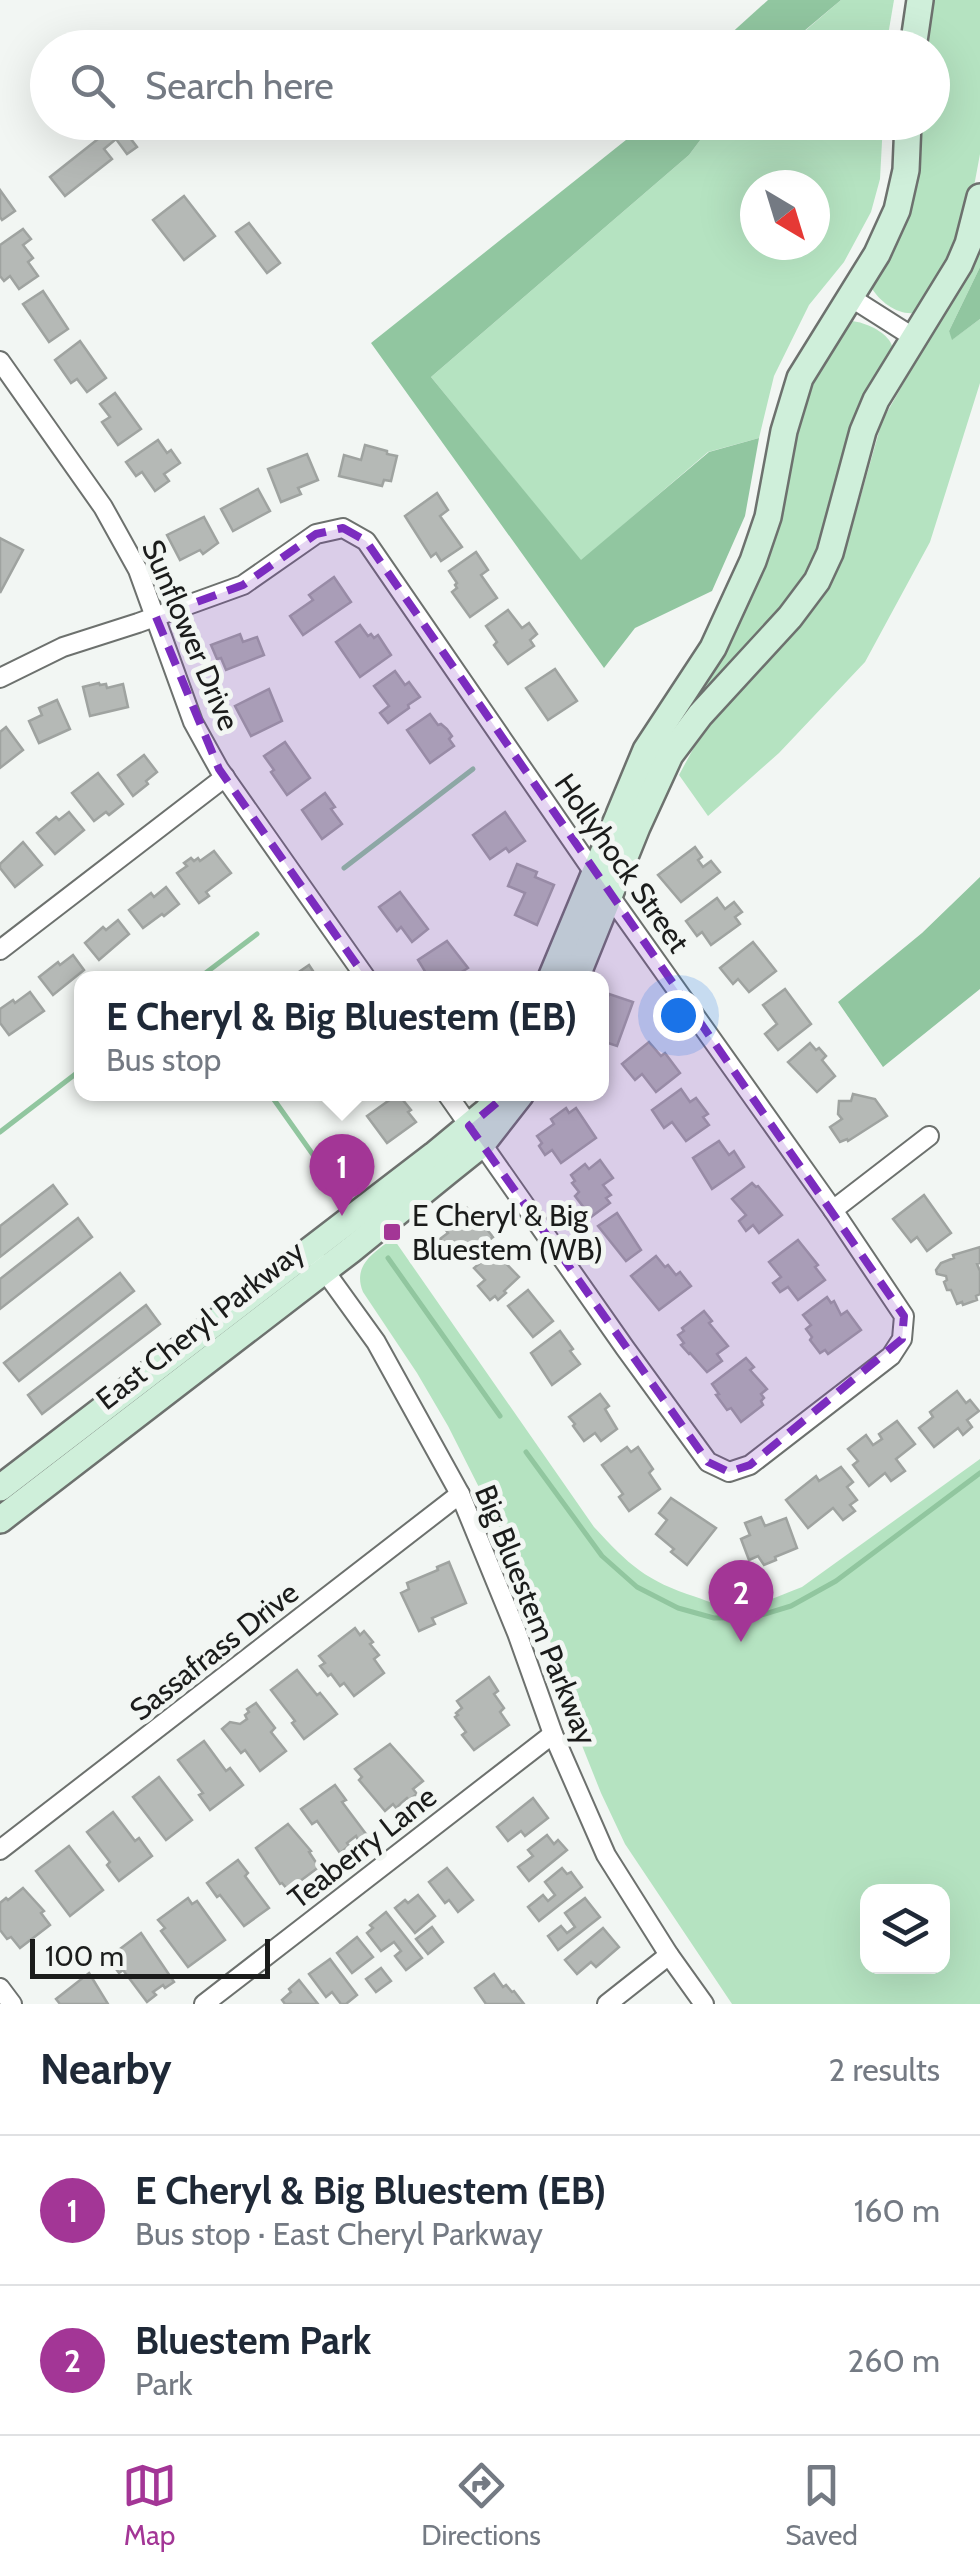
<!DOCTYPE html>
<html lang="en">
<head>
<meta charset="utf-8">
<style>
	body { margin:0; font-family:Cabin,sans-serif; background:#f6f6f7; color:#1f2937 }
	.controls { position:absolute; right:30px; bottom:30px; display:grid; overflow:hidden; border-radius:20px; box-shadow:0 10px 40px #0002 }
	.controls button { width:90px; height:90px; display:grid; place-items:center; padding:0; border:0; border-bottom:2px solid #e0e1e3; background:#fff; color:#1f2937; font:50px sans-serif }
	.compass { position:absolute; left:740px; top:170px; width:90px; height:90px; border-radius:50%; background:#fff; box-shadow:0 10px 40px #0002; rotate:142deg }
	.scale { position:absolute; left:30px; bottom:25px; width:240px; box-sizing:border-box; padding-left:10px; border:5px solid #1b1c1b; border-top:0; font-size:28px; line-height:35px; white-space:nowrap; color:#1b1c1b; -webkit-text-stroke:8px #f2f6f3; paint-order:stroke }
	.you { position:absolute; left:678px; top:1015px; width:35px; height:35px; margin:-25px; border:8px solid #fff; border-radius:50%; background:#1a73e8; box-shadow:0 0 0 15px #1a73e833 }
	.badge { display:grid; place-items:center; width:65px; height:65px; border-radius:50%; background:#a33696; color:#fff; font-size:32px; font-weight:700 }
	.pin { position:absolute; translate:-50% -82px; filter:drop-shadow(0 2px 5px #0008) }
	.pin::after { content:''; position:absolute; top:52px; width:35px; height:30px; background:inherit; clip-path:polygon(0 0,100% 0,50% 100%) }
	.popup { position:absolute; left:74px; top:971px; width:535px; height:130px; box-sizing:border-box; display:grid; place-content:center; border-radius:20px; background:#fff; filter:drop-shadow(0 2px 8px #0005); font-size:32px; white-space:nowrap; color:#747a83 }
	.popup b { font-size:38px; color:#1f2937 }
	.popup::after { content:''; position:absolute; left:50%; top:100%; margin-left:-20px; border:20px solid transparent; border-top-color:#fff }
	.list { margin:0; padding:0; list-style:none }
	h2 { display:flex; justify-content:space-between; align-items:center; height:130px; margin:0; padding:0 40px; font-size:42px }
	h2 small { font-size:32px; font-weight:400; color:#747a83 }
	.list li { display:grid; grid-template-columns:65px 1fr auto; gap:30px; align-items:center; box-sizing:border-box; height:150px; padding:0 40px; border-top:2px solid #e0e1e3 }
	.list b { display:block; font-size:38px; white-space:nowrap }
	.list p { margin:0; font-size:32px; white-space:nowrap; color:#747a83 }
	.list em { font-size:32px; font-style:normal; color:#747a83 }
	.icon { flex:none; width:55px; height:55px; fill:none; stroke:currentColor; stroke-width:2; stroke-linecap:round; stroke-linejoin:round }
	.map { position:relative; flex:none; width:980px; height:2004px; overflow:hidden }
	.search { position:absolute; background:#fff; box-shadow:0 10px 40px #0002; left:30px; right:30px; top:30px; height:110px; display:flex; align-items:center; gap:25px; box-sizing:border-box; padding:0 35px; border-radius:55px; color:#747a83; font-size:38px }
	.sheet { height:430px; background:#fff }
	nav { display:flex; justify-content:space-around; align-items:center; box-sizing:border-box; height:140px; border-top:2px solid #e0e1e3; background:#fff; font-size:28px; color:#747a83 }
	nav a { display:grid; justify-items:center; gap:5px }
	nav .on { color:#a33696 }
	.map>svg:first-child { display:block }
</style>
</head>
<body>
<div class="map">
<svg width="980" height="2004" viewBox="0 0 980 2004">
	<rect width="100%" height="100%" fill="#f2f6f3"/>
	<g fill="#b5e3c1" fill-rule="evenodd">
		<polygon points="841,0 894,0 886,47 785,48"/>
		<path d="M932,0H980V154L970,208L964,229L922,311C903,319 881,304 871,287L919,123L932,122V48L923,47Z"/>
		<path d="M713,123H883L880,179L871,212L844,262L809,305L774,376L759,438L708,452L581,561L431,377L689,155ZM755,185H815V245H755Z"/>
		<polygon points="980,240 980,267 949,331 953,339 980,319 980,383 930,542 865,662 779,753 708,816 679,775 705,727 793,634 826,592 843,559 882,421 962,281"/>
		<path d="M850,321C862,321 882,330 889,340C893,345 893,351 893,357L825,542L799,592L706,694L698,688L795,429C803,401 825,336 850,321Z"/>
		<path d="M393,1238L594,1527C629,1565 646,1581 696,1597C707,1601 722,1607 734,1607C757,1607 781,1595 802,1587L980,1459V2004H732L625,1844L601,1793L579,1738L541,1610L448,1426L417,1373L363,1292C352,1265 374,1253 393,1238ZM942,1891V1966H868V1891Z"/>
	</g>
	<g fill="#91c6a0">
		<polygon points="768,0 841,0 785,47 716,47"/>
		<polygon points="638,123 713,123 689,155 431,377 581,560 709,452 759,438 745,516 712,591 635,628 604,668 371,343 641,128"/>
		<polygon points="980,267 980,319 952,340 949,331"/>
		<polygon points="980,877 980,989 883,1067 838,1002 922,933"/>
	</g>
	<g fill="none" stroke-linecap="round" stroke-linejoin="round">
		<g stroke="#91c69f" stroke-width="5">
			<polyline points="344,868 473,769"/>
			<polyline points="199,978 257,934"/>
			<polyline points="270,1094 338,1190"/>
			<polyline points="0,1132 82,1069"/>
			<polyline points="388,1258 500,1416"/>
			<polyline points="526,1452 602,1556 637,1587 678,1608 714,1618 755,1617 791,1606 836,1581 980,1473"/>
		</g>
	</g>
	<g fill="#b5b9b6" stroke="#9fa3a0" stroke-width="2.5">
		<polygon points="85,122 118,122 137,147 127,154 116,139 104,149 112,159 65,196 50,177 98,139"/>
		<polygon points="0,190 15,211 2,220 0,217"/>
		<polygon points="184,196 215,236 184,260 153,220"/>
		<polygon points="249,223 280,263 267,273 236,232"/>
		<polygon points="23,229 31,239 23,245 33,258 28,262 38,276 19,289 10,276 4,281 0,276 0,245"/>
		<polygon points="43,291 68,329 49,342 23,304"/>
		<polygon points="80,341 106,378 87,392 77,379 71,383 55,360"/>
		<polygon points="115,393 141,429 118,445 102,422 110,417 100,404"/>
		<polygon points="158,440 167,453 171,450 180,463 164,474 169,481 155,491 142,472 136,476 126,462"/>
		<polygon points="365,445 387,451 387,454 397,456 391,481 384,480 382,486 339,476 344,455 361,460"/>
		<polygon points="307,454 318,480 298,488 301,494 281,502 268,469"/>
		<polygon points="258,489 270,511 233,531 221,509"/>
		<polygon points="437,493 448,510 440,516 462,547 441,561 436,553 431,557 405,516"/>
		<polygon points="204,517 218,543 203,554 200,550 180,560 167,535"/>
		<polygon points="0,538 23,550 0,593"/>
		<polygon points="476,552 488,570 481,575 497,598 470,617 452,592 457,588 455,585 457,583 449,571"/>
		<polygon points="334,577 351,602 303,635 290,616 313,600 309,595"/>
		<polygon points="508,610 522,628 529,623 537,634 530,640 534,646 508,664 494,645 497,642 486,626"/>
		<polygon points="360,625 368,636 371,634 374,638 378,635 391,655 360,677 336,642"/>
		<polygon points="240,634 243,642 257,637 264,655 226,670 221,658 217,659 211,645"/>
		<polygon points="555,669 577,701 548,720 526,688"/>
		<polygon points="395,671 405,685 409,682 420,697 408,705 409,708 388,723 380,713 389,706 374,686"/>
		<polygon points="99,683 100,685 106,684 107,688 123,684 128,707 90,716 83,687"/>
		<polygon points="269,689 282,721 251,736 235,706"/>
		<polygon points="57,700 70,729 39,743 29,721 42,715 39,708"/>
		<polygon points="430,714 438,725 441,724 447,729 452,736 449,739 454,746 430,763 407,730"/>
		<polygon points="6,727 23,750 0,768 0,732"/>
		<polygon points="285,742 310,778 287,795 271,772 274,770 264,756"/>
		<polygon points="144,755 157,772 146,781 148,784 133,796 118,775"/>
		<polygon points="98,773 123,804 109,815 106,812 94,821 72,793"/>
		<polygon points="325,793 335,807 331,809 342,824 322,839 302,810"/>
		<polygon points="69,812 84,830 55,854 37,833 56,817 59,820"/>
		<polygon points="505,812 525,841 509,852 506,848 490,859 473,835"/>
		<polygon points="23,842 42,865 15,887 0,868 0,864"/>
		<polygon points="695,847 702,857 698,860 703,867 711,861 720,872 681,902 658,875"/>
		<polygon points="214,851 231,873 206,892 209,896 199,903 177,873 187,866 184,863 191,858 194,861 198,858 200,861"/>
		<polygon points="517,864 537,872 535,877 554,885 537,925 515,915 525,893 508,886"/>
		<polygon points="166,887 179,904 164,916 162,914 143,928 129,910 151,893 154,897"/>
		<polygon points="400,892 428,929 412,942 401,927 397,931 379,907"/>
		<polygon points="717,898 725,909 734,902 742,912 735,917 740,924 711,945 702,932 697,936 686,921"/>
		<polygon points="118,920 129,934 99,960 85,943 103,927 106,930"/>
		<polygon points="447,941 468,968 452,978 429,978 418,960"/>
		<polygon points="753,942 776,971 749,992 738,979 733,984 720,968"/>
		<polygon points="73,955 84,970 53,995 39,977 58,962 60,965"/>
		<polygon points="309,965 317,977 316,978 290,978"/>
		<polygon points="785,989 811,1024 778,1050 765,1034 777,1024 763,1005"/>
		<polygon points="30,992 44,1011 9,1035 0,1023 0,1009 13,1000 15,1003"/>
		<polygon points="609,994 633,1002 617,1046 602,1041 602,1014"/>
		<polygon points="649,1042 661,1056 665,1053 680,1073 656,1092 642,1074 635,1080 622,1064"/>
		<polygon points="810,1043 816,1050 819,1048 826,1056 822,1060 835,1076 817,1092 788,1062"/>
		<polygon points="681,1089 690,1102 696,1098 708,1114 703,1117 709,1125 686,1141 672,1122 664,1128 652,1110"/>
		<polygon points="398,1094 411,1110 408,1112 416,1122 387,1143 367,1116"/>
		<polygon points="853,1094 875,1099 887,1116 848,1141 847,1139 840,1142 830,1127 842,1119 838,1114 839,1101 851,1101"/>
		<polygon points="566,1108 569,1113 576,1108 596,1138 561,1163 552,1150 545,1155 539,1146 542,1143 537,1136 554,1124 551,1119"/>
		<polygon points="719,1141 729,1155 734,1151 744,1167 712,1189 693,1158"/>
		<polygon points="600,1160 613,1178 603,1185 611,1195 606,1198 610,1203 591,1217 575,1196 579,1192 572,1183 575,1181 571,1175 585,1164 589,1169"/>
		<polygon points="752,1183 756,1187 758,1186 782,1215 759,1233 753,1225 746,1231 739,1221 746,1215 732,1199"/>
		<polygon points="53,1185 67,1204 0,1257 0,1226"/>
		<polygon points="924,1195 951,1233 927,1251 917,1237 911,1242 893,1219"/>
		<polygon points="467,1208 475,1218 477,1217 493,1237 467,1258 454,1242 447,1247 440,1239 448,1233 443,1226"/>
		<polygon points="617,1213 641,1250 626,1261 598,1226"/>
		<polygon points="78,1218 92,1237 0,1309 0,1279"/>
		<polygon points="798,1240 818,1265 815,1267 825,1280 798,1300 788,1287 780,1292 773,1283 781,1277 769,1262"/>
		<polygon points="980,1247 980,1263 977,1264 980,1271 980,1294 976,1296 977,1300 963,1305 962,1302 957,1304 951,1290 947,1290 944,1282 947,1280 946,1276 937,1274 936,1270 941,1263 954,1258 953,1255"/>
		<polygon points="494,1251 519,1277 504,1291 506,1293 498,1300 495,1296 490,1300 478,1286 485,1280 474,1268"/>
		<polygon points="656,1256 665,1267 668,1265 676,1275 680,1272 691,1286 659,1310 631,1276"/>
		<polygon points="120,1273 134,1291 19,1381 4,1363"/>
		<polygon points="528,1290 553,1321 533,1337 508,1306"/>
		<polygon points="827,1297 831,1303 834,1301 841,1315 847,1311 861,1330 828,1354 825,1350 820,1353 810,1340 812,1337 806,1329 811,1325 803,1315"/>
		<polygon points="146,1305 160,1324 42,1414 28,1395"/>
		<polygon points="704,1311 712,1321 709,1323 728,1346 717,1354 722,1361 707,1372 690,1353 689,1354 681,1345 684,1343 678,1335 684,1331 682,1328"/>
		<polygon points="560,1331 573,1349 570,1351 580,1364 552,1385 531,1353"/>
		<polygon points="746,1358 754,1367 750,1370 767,1389 761,1394 764,1398 761,1401 763,1405 741,1422 731,1408 727,1410 716,1395 719,1394 712,1384"/>
		<polygon points="957,1391 966,1403 970,1400 979,1411 967,1420 972,1427 963,1435 958,1428 934,1447 919,1428 933,1417 930,1412"/>
		<polygon points="600,1394 609,1406 605,1409 617,1429 601,1441 595,1433 584,1441 573,1426 575,1424 569,1417"/>
		<polygon points="897,1421 915,1444 896,1459 905,1471 891,1481 885,1473 869,1486 853,1465 858,1461 848,1449 866,1435 873,1445 882,1439 879,1434"/>
		<polygon points="627,1447 631,1452 638,1447 653,1469 649,1473 660,1489 629,1511 619,1497 623,1494 602,1465"/>
		<polygon points="841,1467 853,1482 847,1487 857,1500 850,1505 855,1511 843,1520 833,1508 808,1528 786,1500 816,1476 819,1481"/>
		<polygon points="671,1498 716,1528 687,1565 671,1552 674,1549 656,1534 667,1520 659,1513"/>
		<polygon points="761,1517 765,1526 786,1518 797,1548 775,1557 776,1560 764,1565 758,1556 749,1560 741,1539 750,1535 745,1523"/>
		<polygon points="449,1562 466,1603 432,1618 435,1624 419,1631 401,1593 409,1589 407,1583 438,1570 437,1567"/>
		<polygon points="355,1628 360,1635 364,1631 373,1642 370,1644 379,1655 374,1659 384,1673 354,1696 344,1683 340,1686 331,1674 328,1676 320,1666 325,1663 319,1656"/>
		<polygon points="297,1670 317,1695 320,1693 337,1714 304,1739 292,1723 295,1721 271,1690"/>
		<polygon points="489,1677 498,1691 494,1694 504,1708 500,1712 509,1725 474,1750 462,1735 466,1732 455,1717 458,1715 456,1713 462,1708 457,1701"/>
		<polygon points="256,1703 275,1728 271,1732 286,1751 260,1771 245,1750 241,1753 222,1729 230,1722 240,1724 247,1719 245,1715 249,1712 247,1709"/>
		<polygon points="204,1741 226,1771 230,1768 243,1785 210,1810 199,1795 203,1793 178,1760"/>
		<polygon points="390,1744 423,1781 413,1789 417,1794 409,1800 407,1798 396,1808 393,1804 385,1811 359,1780 362,1777 355,1769"/>
		<polygon points="159,1777 192,1820 166,1840 133,1797"/>
		<polygon points="335,1785 346,1800 342,1802 366,1834 358,1840 356,1836 347,1843 349,1846 340,1853 317,1821 312,1824 301,1809"/>
		<polygon points="533,1798 548,1818 525,1836 521,1831 508,1841 497,1827"/>
		<polygon points="113,1812 135,1841 139,1838 152,1856 119,1881 107,1865 110,1862 87,1832"/>
		<polygon points="288,1824 311,1851 309,1852 319,1867 288,1890 282,1883 280,1884 256,1848"/>
		<polygon points="547,1835 554,1844 558,1840 567,1850 529,1881 518,1867 533,1856 528,1850"/>
		<polygon points="69,1846 103,1890 70,1916 36,1871"/>
		<polygon points="238,1860 248,1873 245,1876 269,1908 244,1926 220,1895 217,1897 207,1883"/>
		<polygon points="447,1868 473,1900 458,1912 449,1900 445,1903 429,1882"/>
		<polygon points="562,1868 567,1874 571,1872 582,1887 539,1921 528,1907 543,1895 548,1901 555,1895 545,1882"/>
		<polygon points="23,1888 44,1911 41,1913 50,1925 20,1948 11,1937 7,1939 0,1930 0,1903 6,1898 8,1900"/>
		<polygon points="418,1895 435,1916 415,1933 395,1908 405,1900 408,1903"/>
		<polygon points="188,1898 192,1904 197,1901 225,1940 188,1967 161,1931 165,1928 158,1920"/>
		<polygon points="585,1898 600,1917 558,1950 548,1936 561,1926 567,1933 575,1927 565,1913"/>
		<polygon points="386,1912 422,1958 406,1970 395,1956 401,1951 394,1942 381,1951 367,1933 373,1928 370,1925"/>
		<polygon points="432,1927 443,1942 428,1954 416,1939"/>
		<polygon points="603,1928 619,1947 596,1967 591,1962 577,1974 565,1960"/>
		<polygon points="141,1933 174,1982 165,1988 163,1985 153,1992 156,1995 147,2002 123,1970 119,1973 108,1958"/>
		<polygon points="357,1937 373,1957 352,1973 337,1953"/>
		<polygon points="330,1959 357,1995 346,2004 341,2004 332,1992 326,1997 309,1974"/>
		<polygon points="381,1968 391,1981 376,1992 366,1979"/>
		<polygon points="89,1973 108,2004 60,2004 56,1999"/>
		<polygon points="494,1974 503,1987 506,1985 512,1992 514,1991 524,2004 486,2004 475,1988"/>
		<polygon points="299,1980 318,2004 285,2004 282,2000 291,1992 289,1989"/>
	</g>
	<g fill="none" stroke-linecap="round" stroke-linejoin="round">
		<g stroke="#6d716e" stroke-width="22">
			<g id="street">
				<polyline points="850,297 913,337"/>
				<polyline points="0,361 103,507 138,570 193,722 219,769 366,978"/>
				<polyline points="0,678 63,647 138,623 243,585 316,534 343,528 366,541 610,896 833,1210 904,1316 902,1339 891,1356 750,1465 729,1472 708,1462 625,1348 447,1094"/>
				<polyline points="0,950 225,777"/>
				<polyline points="833,1210 929,1136"/>
				<polyline points="319,1263 376,1342 460,1494 517,1633 553,1734 606,1855 669,1955 704,2004"/>
				<polyline points="0,1850 460,1494"/>
				<polyline points="0,1988 12,2004"/>
				<polyline points="204,2004 553,1734"/>
				<polyline points="607,2004 669,1955"/>
			</g>
		</g>
		<g stroke="#6d716e" stroke-width="30">
			<g id="secondary">
				<polyline points="913,48 920,0"/>
				<polyline points="551,978 646,750 713,648 753,561 768,517 784,431 800,378 877,254 897,210 906,170 908,122"/>
				<polyline points="576,978 637,827 670,755 700,715 790,617 817,581 830,553 863,431 876,400 959,265 968,244 980,197"/>
				<polyline points="0,1488 434,1155 487,1111 501,1094"/>
				<polyline points="0,1520 351,1250 447,1172 482,1144 521,1094"/>
			</g>
		</g>
		<use href="#street" stroke="#fff" stroke-width="18"/>
		<use href="#secondary" stroke="#cfefda" stroke-width="25"/>
	</g>
	<path fill="#7b2cbf" fill-opacity="0.2" stroke="#7b2cbf" stroke-width="8" stroke-dasharray="20 12" stroke-linejoin="round" d="M343,528L366,541L904,1316L902,1339L750,1465L729,1472L708,1462L469,1126L511,1091L442,1086L219,769L156,617L243,585L316,534Z"/>
	<rect fill="#a33696" stroke="#f2f6f3" stroke-width="4" x="382" y="1222" width="20" height="20" rx="5"/>
	<g text-anchor="middle" dominant-baseline="central" stroke-width="10" stroke-linejoin="round" paint-order="stroke">
		<g font-size="30" fill="#1b1c1b" stroke="#f2f6f3">
			<text transform="translate(191 635) rotate(67)">Sunflower Drive</text>
			<text transform="translate(622 863) rotate(55)">Hollyhock Street</text>
			<text transform="translate(200 1325) rotate(-38)">East Cheryl Parkway</text>
			<text transform="translate(536 1615) rotate(68)">Big Bluestem Parkway</text>
			<text transform="translate(214 1651) rotate(-38)">Sassafrass Drive</text>
			<text transform="translate(362 1847) rotate(-38)">Teaberry Lane</text>
		</g>
		<g font-size="30" fill="#1b1c1b" stroke="#f2f6f3" text-anchor="start">
			<text x="412" y="1215">E Cheryl &amp; Big<tspan x="412" dy="34">Bluestem (WB)</tspan></text>
		</g>
	</g>
</svg>
<div class="controls">
<button><svg class="icon" aria-label="layers" viewBox="0 0 24 24"><path d="M12 4l9 5-9 5-9-5zM3 14l9 5 9-5"/></svg></button>
</div>
<svg class="compass" viewBox="-18 -18 36 36"><path d="M0-13l5 13h-10z" fill="#e53935"/><path d="M0 13l5-13h-10z" fill="#747a83"/></svg>
<div class="scale">100 m</div>
<div class="you"></div>
<div class="pin badge" style="left:342px;top:1216px">1</div>
<div class="popup"><b>E Cheryl &amp; Big Bluestem (EB)</b>Bus stop</div>
<div class="pin badge" style="left:741px;top:1642px">2</div>
<div class="search"><svg class="icon" aria-label="search" viewBox="0 0 24 24"><circle cx="10" cy="10" r="6"/><path d="M15 15l6 6"/></svg>Search here</div>
</div>
<section class="sheet">
<h2>Nearby<small>2 results</small></h2>
<ul class="list">
<li><span class="badge">1</span><div><b>E Cheryl &amp; Big Bluestem (EB)</b><p>Bus stop · East Cheryl Parkway</p></div><em>160 m</em></li>
<li><span class="badge">2</span><div><b>Bluestem Park</b><p>Park</p></div><em>260 m</em></li>
</ul>
</section>
<nav>
<a class="on"><svg class="icon" aria-label="map" viewBox="0 0 24 24"><path d="M3 6l6-2 6 2 6-2v14l-6 2-6-2-6 2zM9 4v14M15 6v14"/></svg>Map</a>
<a><svg class="icon" aria-label="directions" viewBox="0 0 24 24"><path d="M12 3l9 9-9 9-9-9zM9 14v-3h6M13 9l2 2-2 2"/></svg>Directions</a>
<a><svg class="icon" aria-label="saved" viewBox="0 0 24 24"><path d="M7 4h10v16l-5-4-5 4z"/></svg>Saved</a>
</nav>
</body>
</html>
